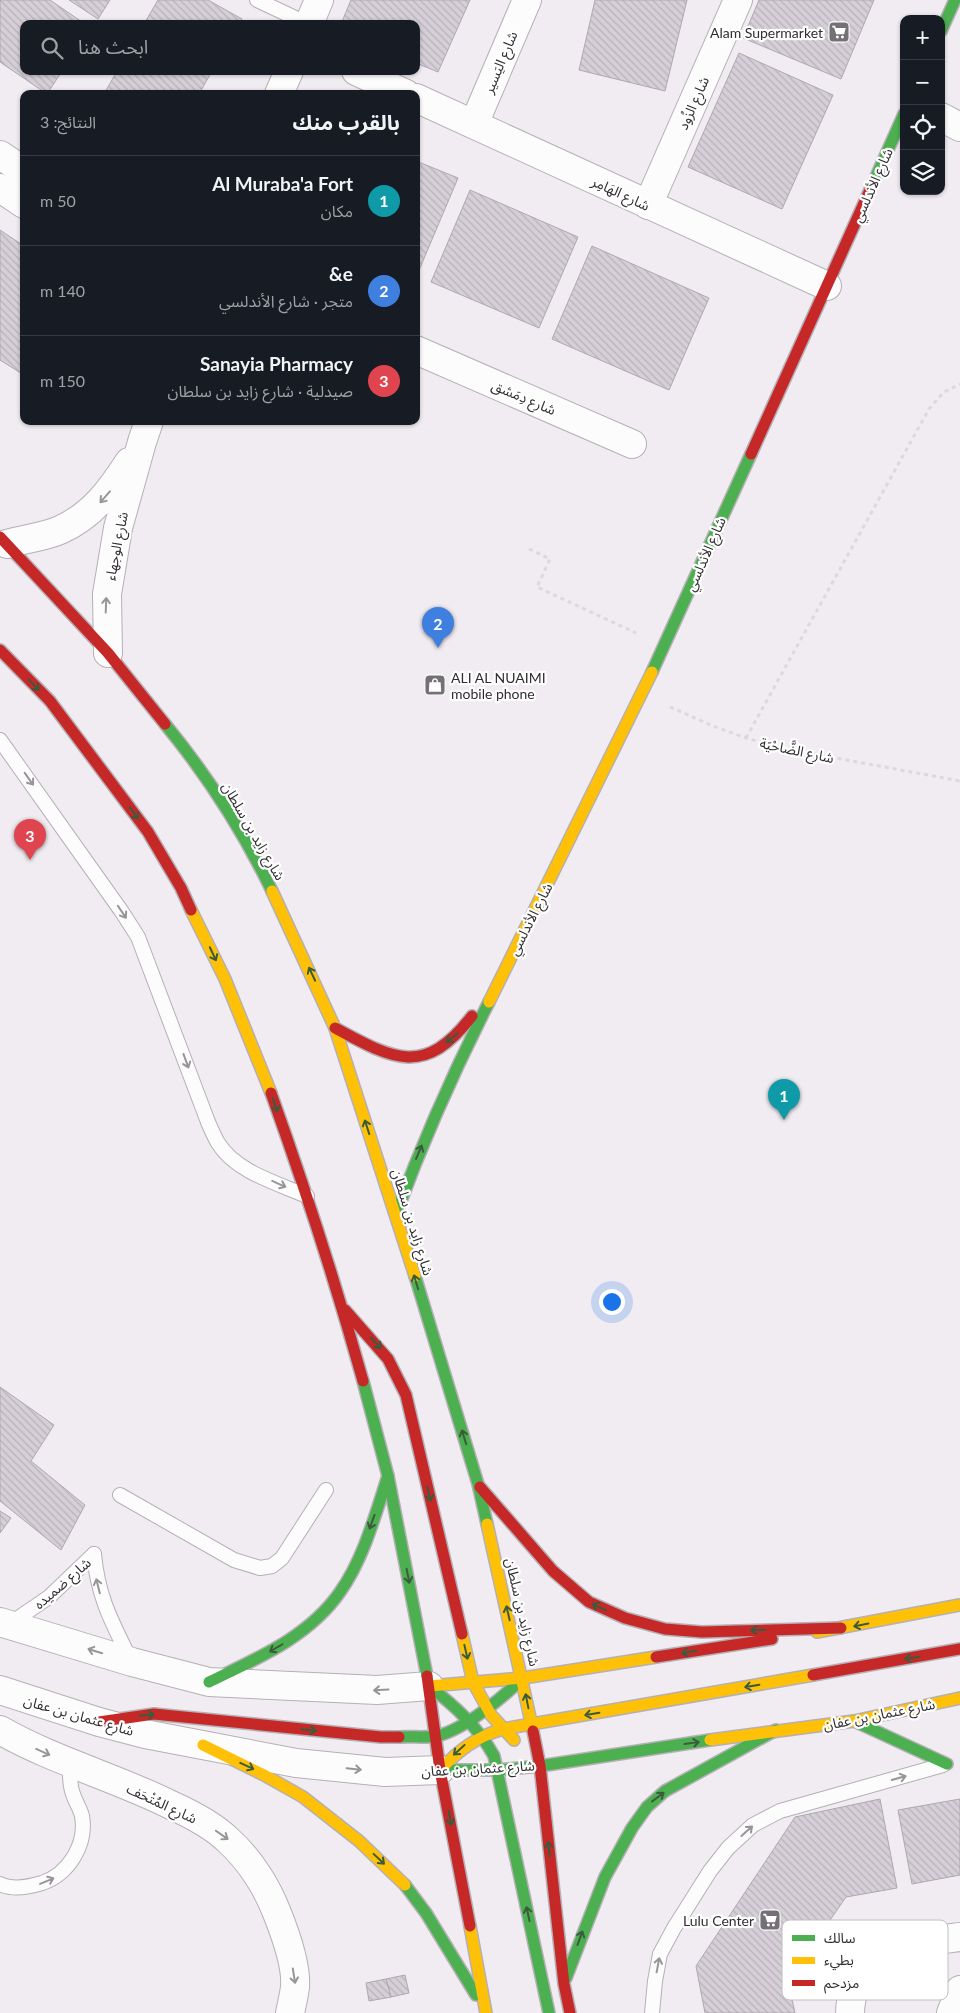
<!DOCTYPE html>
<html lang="ar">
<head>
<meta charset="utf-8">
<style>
	body { margin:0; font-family:Lato,"Noto Sans Arabic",sans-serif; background:#242831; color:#f1f3f6; direction:rtl }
	.controls { position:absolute; right:15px; top:15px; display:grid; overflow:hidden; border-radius:10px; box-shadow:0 1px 4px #0004 }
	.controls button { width:45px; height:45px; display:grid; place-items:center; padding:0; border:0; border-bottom:1px solid #363941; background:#171b24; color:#f1f3f6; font:25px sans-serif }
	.you { position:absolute; left:611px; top:1301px; width:18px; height:18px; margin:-12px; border:4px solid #fff; border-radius:50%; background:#1a73e8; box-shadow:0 0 0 8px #1a73e833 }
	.badge { display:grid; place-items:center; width:32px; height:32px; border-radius:50%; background:#747075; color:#fff; font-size:16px; font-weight:700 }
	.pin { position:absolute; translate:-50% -41px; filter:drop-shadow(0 1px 2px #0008) }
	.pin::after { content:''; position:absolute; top:26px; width:18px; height:15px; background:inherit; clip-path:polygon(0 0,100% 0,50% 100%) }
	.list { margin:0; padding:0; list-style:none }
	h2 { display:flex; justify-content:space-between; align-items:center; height:65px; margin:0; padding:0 20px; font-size:21px }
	h2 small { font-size:16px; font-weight:400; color:#9ea1a6 }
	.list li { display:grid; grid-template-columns:32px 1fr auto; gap:15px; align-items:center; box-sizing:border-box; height:90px; padding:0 20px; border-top:1px solid #363941 }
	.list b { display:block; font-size:19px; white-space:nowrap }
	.list p { margin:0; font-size:16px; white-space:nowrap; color:#9ea1a6 }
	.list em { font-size:16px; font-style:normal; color:#9ea1a6 }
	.icon { flex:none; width:28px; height:28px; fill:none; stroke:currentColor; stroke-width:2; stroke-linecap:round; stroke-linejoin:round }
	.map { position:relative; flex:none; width:960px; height:2013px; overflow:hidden; direction:ltr }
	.search { position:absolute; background:#171b24; box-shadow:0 1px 4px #0004; left:20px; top:20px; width:400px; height:55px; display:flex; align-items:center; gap:12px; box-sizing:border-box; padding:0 18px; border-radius:10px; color:#9ea1a6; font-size:19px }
	.panel { position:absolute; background:#171b24; box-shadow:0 1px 4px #0004; left:20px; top:90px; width:400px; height:335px; border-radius:10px; direction:rtl }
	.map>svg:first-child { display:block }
</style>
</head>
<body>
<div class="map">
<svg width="960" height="2013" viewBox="0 0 960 2013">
	<defs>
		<pattern id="building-back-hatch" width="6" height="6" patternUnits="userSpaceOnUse" patternTransform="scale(1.25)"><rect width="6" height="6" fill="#d6cfd8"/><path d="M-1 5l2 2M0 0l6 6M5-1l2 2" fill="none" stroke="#b8b2ba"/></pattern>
	</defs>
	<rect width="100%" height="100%" fill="#f1ecf2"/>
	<g fill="url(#building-back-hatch)" stroke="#ada9ae">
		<polygon points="0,0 50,0 85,24 24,24 24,71 62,71 47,94 0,62"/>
		<polygon points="69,0 110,0 98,19"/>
		<polygon points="158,0 208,0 242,19 239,24 144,24"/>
		<polygon points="351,0 470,0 438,72 416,63 416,24 341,24"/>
		<polygon points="595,0 687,0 665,91 579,70"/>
		<polygon points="759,0 874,0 841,79 743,38"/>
		<polygon points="739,53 833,95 782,209 688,167"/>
		<polygon points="117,71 212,71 199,94 104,94"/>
		<polygon points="416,161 458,178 417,275 416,275"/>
		<polygon points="470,190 578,237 539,328 431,282"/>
		<polygon points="0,230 24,246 24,375 0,360"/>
		<polygon points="592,246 709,298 669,390 552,339"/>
		<polygon points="0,1387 54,1425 31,1461 85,1505 61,1550 0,1501"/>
		<polygon points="0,1511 11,1518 0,1533"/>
		<polygon points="880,1799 897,1888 846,1897 788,1981 795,2013 705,2013 696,1966 795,1817"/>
		<polygon points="960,1799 960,1875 912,1884 898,1810"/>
		<polygon points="405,1975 409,1993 391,1997 386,1979"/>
		<polygon points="386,1979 391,1997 369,2001 366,1983"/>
	</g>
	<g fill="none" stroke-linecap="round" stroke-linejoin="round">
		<g stroke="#b4b0b5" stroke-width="16">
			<g id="lane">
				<polyline points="257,0 308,24"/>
				<path d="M0,740L122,912L138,937L208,1122C211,1129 214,1136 218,1143C236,1172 277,1183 307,1196"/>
				<polyline points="120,1495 234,1560 260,1568 272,1566 282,1558 326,1490"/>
				<path d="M94,1554C98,1598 112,1622 131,1661"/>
				<polyline points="8,1625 49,1597 94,1554"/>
				<path d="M0,1884C12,1890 29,1887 42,1883C69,1874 87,1844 82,1816C80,1808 75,1801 73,1794C69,1784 70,1774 70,1763"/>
				<polyline points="652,2013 655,1981 660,1954 674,1928 710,1871 728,1848 753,1825 780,1811 943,1765"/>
			</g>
		</g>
		<g stroke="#b4b0b5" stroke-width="30">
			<g id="street">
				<polyline points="309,24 319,0"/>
				<polyline points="356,71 406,94"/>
				<polyline points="279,94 289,71"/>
				<polyline points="416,98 827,286"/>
				<polyline points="941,117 960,127"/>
				<polyline points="474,124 527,0"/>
				<polyline points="0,155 24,171"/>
				<polyline points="0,188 24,204"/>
				<polyline points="648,205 738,0"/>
				<polyline points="416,350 632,444"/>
				<path d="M7,544C24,539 44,537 60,530C92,516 111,490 129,462"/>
				<polyline points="108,653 107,594 118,528 142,442 149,421"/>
				<polyline points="0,1622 132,1662 209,1682 377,1690 429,1686"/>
				<polyline points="0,1690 99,1722 145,1734 296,1763 385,1772 440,1770"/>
				<path d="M0,1730C54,1761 115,1777 171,1805C191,1814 213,1825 229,1841C250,1860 267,1887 277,1913C285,1933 297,1965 295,1987C294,1995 292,2004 290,2013"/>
				<path d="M850,2013C850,1999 857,1975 867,1966C891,1945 930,1941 960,1937"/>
				<polyline points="951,2013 960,1990"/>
			</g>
		</g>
		<g stroke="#b4b0b5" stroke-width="14">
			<g id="fast">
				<polyline points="941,31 955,0"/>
				<polyline points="870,190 904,114"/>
				<polyline points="652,672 751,454"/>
				<path d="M165,724C207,775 243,831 272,891"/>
				<path d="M396,1214C423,1141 454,1071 489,1002"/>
				<polyline points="415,1276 478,1484 487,1524"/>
				<polyline points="363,1381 388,1476 427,1676"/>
				<path d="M209,1682C256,1659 309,1637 340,1592C364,1558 375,1515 388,1476"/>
				<path d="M429,1686C455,1706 478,1727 494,1756L549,2013"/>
				<polyline points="854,1721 947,1764"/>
				<path d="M399,1737C411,1736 425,1738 437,1736C465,1729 502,1698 523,1678"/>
				<polyline points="440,1770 498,1770 540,1766 710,1740"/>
				<polyline points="405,1885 426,1913 476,1995"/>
				<polyline points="566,1978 605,1877 632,1828 647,1807 665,1791 776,1730"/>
			</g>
		</g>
		<g stroke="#b4b0b5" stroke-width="14">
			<g id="slow">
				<polyline points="272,891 335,1028 415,1276"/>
				<polyline points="191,910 225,979 271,1093"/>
				<polyline points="489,1002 652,672"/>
				<polyline points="487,1524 533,1731"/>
				<polyline points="817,1632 960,1605"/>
				<polyline points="462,1634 473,1682 491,1715 514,1740"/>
				<polyline points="429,1686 523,1678 656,1657"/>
				<polyline points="710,1740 854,1721 960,1698"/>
				<polyline points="203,1745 264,1775 303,1797 359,1841 405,1885"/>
				<path d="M440,1770C459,1750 476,1737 503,1729L813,1675"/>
				<polyline points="470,1926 486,2013"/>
			</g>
		</g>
		<g stroke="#b4b0b5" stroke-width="14">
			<g id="jam">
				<polyline points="751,454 870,190"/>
				<polyline points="0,537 108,653 165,724"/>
				<polyline points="0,650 50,701 148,832 181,888 191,910"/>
				<path d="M335,1028C394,1060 425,1077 472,1016"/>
				<path d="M271,1093C305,1188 336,1284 363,1381"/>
				<polyline points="345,1310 388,1359 406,1395 462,1634"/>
				<polyline points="480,1487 553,1571 589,1602 625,1618 665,1629 702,1632 841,1628"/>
				<polyline points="656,1657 772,1639"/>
				<polyline points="813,1675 960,1649"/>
				<polyline points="427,1676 440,1770 470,1926"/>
				<polyline points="99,1722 154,1714 381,1737 399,1737"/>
				<polyline points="533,1731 540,1766 564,1984 570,2013"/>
			</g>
		</g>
		<g stroke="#dbd9db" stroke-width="3" stroke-dasharray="4 4" stroke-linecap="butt">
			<polyline points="529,549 550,559 537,587 636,633"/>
			<polyline points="670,707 713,726 746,738 782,748 960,781"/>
			<polyline points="746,738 929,409 944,392 960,384"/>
		</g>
		<use href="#lane" stroke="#fdfcfd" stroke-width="14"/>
		<use href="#street" stroke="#fdfcfd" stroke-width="28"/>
		<use href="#fast" stroke="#4caf50" stroke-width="11"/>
		<use href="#slow" stroke="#ffc107" stroke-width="11"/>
		<use href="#jam" stroke="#c62828" stroke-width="11"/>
	</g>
	<defs><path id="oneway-shaft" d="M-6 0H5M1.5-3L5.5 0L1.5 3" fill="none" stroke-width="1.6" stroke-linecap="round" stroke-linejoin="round" transform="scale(1.25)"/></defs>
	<g stroke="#979598">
		<use href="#oneway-shaft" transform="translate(105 497) rotate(131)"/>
		<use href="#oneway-shaft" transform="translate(106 605) rotate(-88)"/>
		<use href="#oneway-shaft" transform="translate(29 779) rotate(55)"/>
		<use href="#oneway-shaft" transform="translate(122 912) rotate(56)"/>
		<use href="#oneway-shaft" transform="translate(186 1061) rotate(70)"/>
		<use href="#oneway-shaft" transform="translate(279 1184) rotate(24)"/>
		<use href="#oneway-shaft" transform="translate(98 1586) rotate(-104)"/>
		<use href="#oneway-shaft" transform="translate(95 1651) rotate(-163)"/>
		<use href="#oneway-shaft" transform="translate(381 1690) rotate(177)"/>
		<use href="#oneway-shaft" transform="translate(43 1752) rotate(24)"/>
		<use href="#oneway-shaft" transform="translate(354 1769) rotate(6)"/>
		<use href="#oneway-shaft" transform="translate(899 1778) rotate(-16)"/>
		<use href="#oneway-shaft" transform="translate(747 1831) rotate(-42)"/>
		<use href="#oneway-shaft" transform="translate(222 1835) rotate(35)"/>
		<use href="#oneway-shaft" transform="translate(47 1881) rotate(-23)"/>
		<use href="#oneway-shaft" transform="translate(658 1965) rotate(-79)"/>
		<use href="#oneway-shaft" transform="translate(294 1976) rotate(81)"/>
	</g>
	<g stroke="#3a5b3c">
		<use href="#oneway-shaft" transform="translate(34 685) rotate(46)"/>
		<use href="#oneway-shaft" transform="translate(134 813) rotate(54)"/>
		<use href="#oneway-shaft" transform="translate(213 954) rotate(65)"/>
		<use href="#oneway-shaft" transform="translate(312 974) rotate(-115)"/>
		<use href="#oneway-shaft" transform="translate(452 1038) rotate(141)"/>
		<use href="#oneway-shaft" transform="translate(275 1105) rotate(71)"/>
		<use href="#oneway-shaft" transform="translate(367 1127) rotate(-108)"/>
		<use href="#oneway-shaft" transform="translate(419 1152) rotate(-67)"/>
		<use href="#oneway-shaft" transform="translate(416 1282) rotate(-107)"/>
		<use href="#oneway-shaft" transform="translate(376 1343) rotate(47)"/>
		<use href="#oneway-shaft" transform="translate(464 1437) rotate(-107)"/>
		<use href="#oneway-shaft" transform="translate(429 1494) rotate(77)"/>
		<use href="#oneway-shaft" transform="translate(372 1522) rotate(110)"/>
		<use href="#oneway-shaft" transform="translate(408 1576) rotate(79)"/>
		<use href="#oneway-shaft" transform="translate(599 1607) rotate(-156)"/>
		<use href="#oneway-shaft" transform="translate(508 1613) rotate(-103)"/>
		<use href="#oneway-shaft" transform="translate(861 1625) rotate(169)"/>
		<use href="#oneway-shaft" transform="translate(758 1630) rotate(179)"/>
		<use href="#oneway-shaft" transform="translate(276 1648) rotate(150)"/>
		<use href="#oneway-shaft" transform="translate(466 1652) rotate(77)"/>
		<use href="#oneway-shaft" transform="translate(689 1652) rotate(171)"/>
		<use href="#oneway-shaft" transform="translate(912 1658) rotate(170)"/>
		<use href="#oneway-shaft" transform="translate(752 1686) rotate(170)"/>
		<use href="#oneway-shaft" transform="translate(527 1701) rotate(-101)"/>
		<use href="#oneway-shaft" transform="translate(592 1714) rotate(170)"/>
		<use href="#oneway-shaft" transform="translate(147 1715) rotate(-5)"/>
		<use href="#oneway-shaft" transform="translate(309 1730) rotate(6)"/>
		<use href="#oneway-shaft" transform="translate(692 1743) rotate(-8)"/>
		<use href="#oneway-shaft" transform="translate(459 1750) rotate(138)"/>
		<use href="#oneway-shaft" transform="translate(247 1766) rotate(25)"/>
		<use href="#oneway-shaft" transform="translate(658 1797) rotate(-37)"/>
		<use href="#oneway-shaft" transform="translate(450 1818) rotate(80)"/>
		<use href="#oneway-shaft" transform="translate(549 1849) rotate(-96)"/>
		<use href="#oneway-shaft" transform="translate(379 1859) rotate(43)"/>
		<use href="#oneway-shaft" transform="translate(528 1914) rotate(-102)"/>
		<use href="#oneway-shaft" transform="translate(580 1938) rotate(-70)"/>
	</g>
	<defs>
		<g id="supermarket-square" transform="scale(1.125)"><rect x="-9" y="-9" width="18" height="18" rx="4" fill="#747075" stroke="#fff"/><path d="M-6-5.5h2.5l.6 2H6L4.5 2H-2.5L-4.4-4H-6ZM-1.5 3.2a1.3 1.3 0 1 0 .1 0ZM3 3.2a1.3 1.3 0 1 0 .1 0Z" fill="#fff"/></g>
		<g id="shop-square" transform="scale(1.125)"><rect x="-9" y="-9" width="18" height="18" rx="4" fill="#747075" stroke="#fff"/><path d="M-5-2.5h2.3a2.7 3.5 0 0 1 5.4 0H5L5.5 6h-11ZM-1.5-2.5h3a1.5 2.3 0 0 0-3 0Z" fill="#fff"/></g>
	</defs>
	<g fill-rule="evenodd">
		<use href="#supermarket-square" x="839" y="32"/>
		<use href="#shop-square" x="435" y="685"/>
		<use href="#supermarket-square" x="770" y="1920"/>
	</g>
	<g text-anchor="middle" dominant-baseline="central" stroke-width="4.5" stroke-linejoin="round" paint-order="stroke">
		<g font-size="14" fill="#312e32" stroke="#fff" text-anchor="end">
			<text x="823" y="32">Alam Supermarket</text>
			<text x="451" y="677" text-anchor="start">ALI AL NUAIMI<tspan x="451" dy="16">mobile phone</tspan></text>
			<text x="754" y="1920">Lulu Center</text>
		</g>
		<g font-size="14" fill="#312e32" stroke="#fff">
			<text transform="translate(500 62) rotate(-67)">شارع اليَسير</text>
			<text transform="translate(693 103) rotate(-66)">شارع الزُود</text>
			<text transform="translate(872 185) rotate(-66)">شارع الأندلسي</text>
			<text transform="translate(621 193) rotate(25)">شارع الهَامِر</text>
			<text transform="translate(524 397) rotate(23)">شارع دِمَشق</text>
			<text transform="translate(116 546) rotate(-79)">شارع الوجهاء</text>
			<text transform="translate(705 554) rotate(-66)">شارع الأندلسي</text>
			<text transform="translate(797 750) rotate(12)">شارع الضَّاحْيَة</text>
			<text transform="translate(254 831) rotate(60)">شارع زايد بن سلطان</text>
			<text transform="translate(530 919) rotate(-63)">شارع الأندلسي</text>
			<text transform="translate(413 1222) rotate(73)">شارع زايد بن سلطان</text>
			<text transform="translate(62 1583) rotate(-41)">شارع ضميده</text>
			<text transform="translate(523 1612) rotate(77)">شارع زايد بن سلطان</text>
			<text transform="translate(879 1714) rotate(-11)">شارع عثمان بن عفان</text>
			<text transform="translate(79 1715) rotate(16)">شارع عثمان بن عفان</text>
			<text transform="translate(478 1768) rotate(-3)">شارع عثمان بن عفان</text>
			<text transform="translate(162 1803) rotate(25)">شارع المُتْحَف</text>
		</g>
	</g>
	<rect x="782" y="1920" width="166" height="80" rx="8" fill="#fff" stroke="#c1c0c2" stroke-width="1"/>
	<rect x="792" y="1935" width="23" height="6" fill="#4caf50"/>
	<rect x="792" y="1957" width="23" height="7" fill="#ffc107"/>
	<rect x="792" y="1980" width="23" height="6" fill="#c62828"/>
	<g font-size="14" fill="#312e32">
		<text x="824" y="1943">سالك</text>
		<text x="824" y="1965">بطيء</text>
		<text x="824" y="1988">مزدحم</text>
	</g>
</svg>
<div class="controls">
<button>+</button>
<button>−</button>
<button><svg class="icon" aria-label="locate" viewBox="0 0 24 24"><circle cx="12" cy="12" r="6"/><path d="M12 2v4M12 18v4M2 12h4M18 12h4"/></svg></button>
<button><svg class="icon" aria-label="layers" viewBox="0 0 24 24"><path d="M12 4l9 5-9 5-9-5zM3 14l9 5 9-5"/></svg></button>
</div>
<div class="you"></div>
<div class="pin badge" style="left:784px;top:1120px;background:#0f9aa8">1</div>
<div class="pin badge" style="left:438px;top:648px;background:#3f7fe0">2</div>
<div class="pin badge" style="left:30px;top:860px;background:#e0444e">3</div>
<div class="search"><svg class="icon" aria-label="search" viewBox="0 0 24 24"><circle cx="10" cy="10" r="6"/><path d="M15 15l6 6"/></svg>ابحث هنا</div>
<section class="panel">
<h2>بالقرب منك<small>النتائج: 3</small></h2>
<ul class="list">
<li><span class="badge" style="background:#0f9aa8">1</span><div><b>Al Muraba'a Fort</b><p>مكان</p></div><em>50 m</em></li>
<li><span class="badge" style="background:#3f7fe0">2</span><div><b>e&amp;</b><p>متجر · شارع الأندلسي</p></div><em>140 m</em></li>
<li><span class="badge" style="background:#e0444e">3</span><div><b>Sanayia Pharmacy</b><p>صيدلية · شارع زايد بن سلطان</p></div><em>150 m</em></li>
</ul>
</section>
</div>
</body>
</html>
